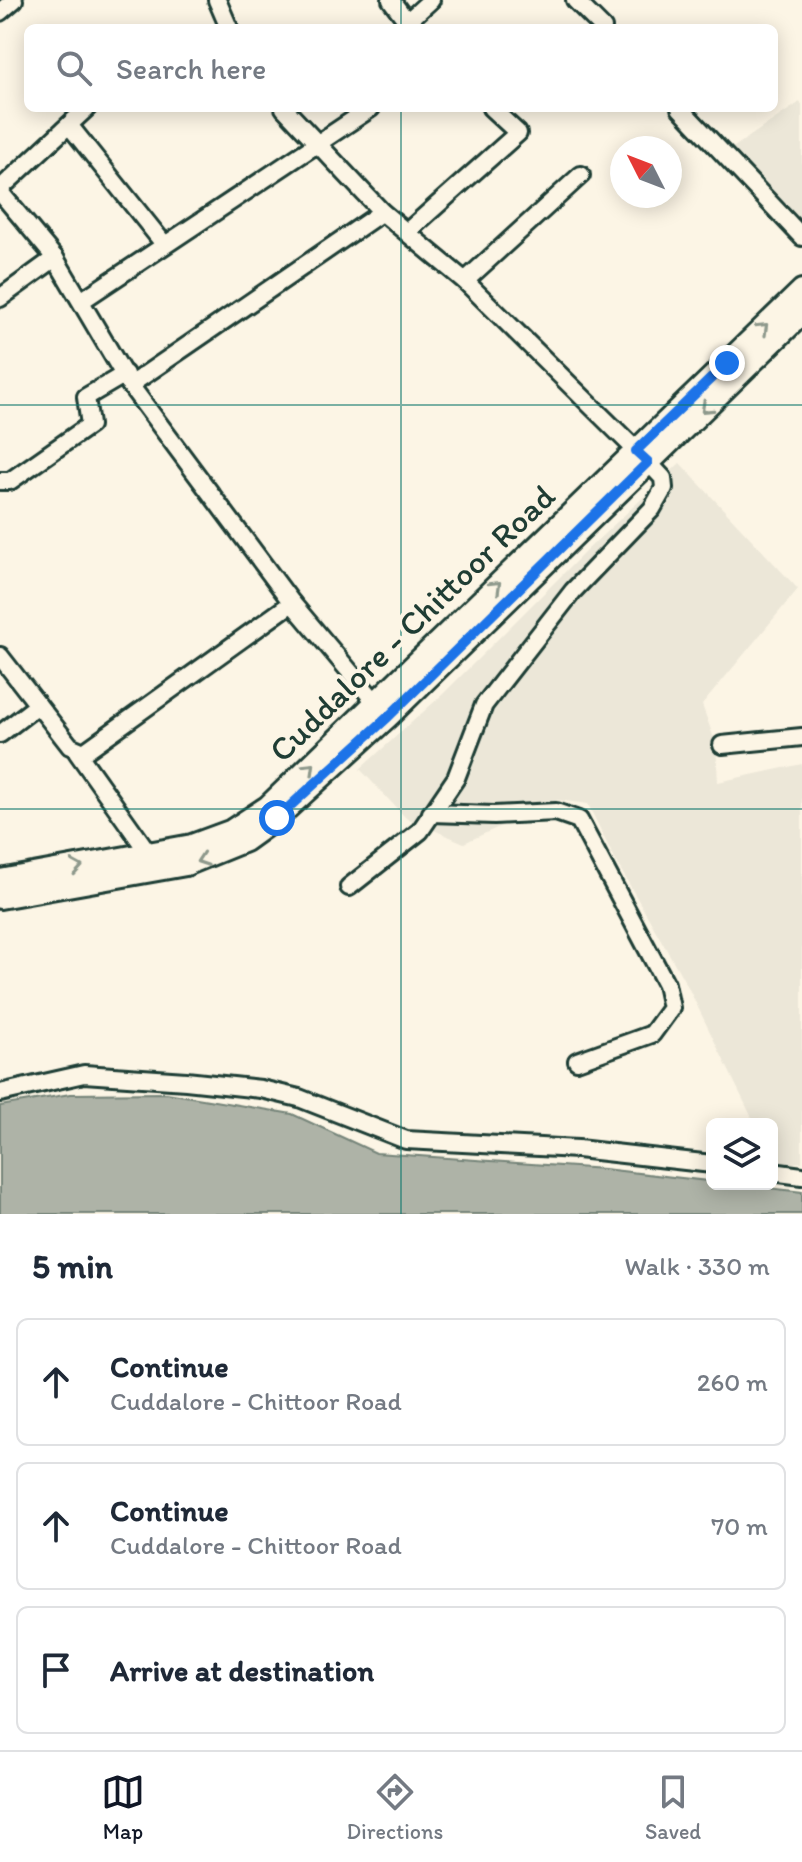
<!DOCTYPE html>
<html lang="en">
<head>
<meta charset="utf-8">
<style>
	body { margin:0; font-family:Itim,sans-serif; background:#f2f2f3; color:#1f2937 }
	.controls { position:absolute; right:24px; bottom:24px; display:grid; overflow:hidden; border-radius:12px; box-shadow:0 4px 20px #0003 }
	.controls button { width:72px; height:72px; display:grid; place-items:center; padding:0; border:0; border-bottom:2px solid #e0e1e3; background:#fff; color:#1f2937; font:40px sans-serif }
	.compass { position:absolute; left:610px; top:136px; width:72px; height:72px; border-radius:50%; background:#fff; box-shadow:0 4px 20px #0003; rotate:312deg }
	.stop { position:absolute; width:24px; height:24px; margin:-18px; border:6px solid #1a73e8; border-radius:50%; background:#fff }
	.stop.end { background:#1a73e8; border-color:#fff; box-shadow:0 2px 8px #0008 }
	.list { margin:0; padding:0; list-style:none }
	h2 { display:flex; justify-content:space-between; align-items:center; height:104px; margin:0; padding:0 32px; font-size:34px }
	h2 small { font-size:26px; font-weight:400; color:#747a83 }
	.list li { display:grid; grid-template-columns:52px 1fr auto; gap:24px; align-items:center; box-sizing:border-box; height:128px; margin:0 16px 16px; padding:0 16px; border:2px solid #e0e1e3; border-radius:12px }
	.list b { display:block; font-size:30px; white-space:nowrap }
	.list p { margin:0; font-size:26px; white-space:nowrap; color:#747a83 }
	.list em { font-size:26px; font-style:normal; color:#747a83 }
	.icon { flex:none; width:44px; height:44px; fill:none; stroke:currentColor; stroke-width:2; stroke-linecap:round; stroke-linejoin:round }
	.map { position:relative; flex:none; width:802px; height:1214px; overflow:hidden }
	.search { position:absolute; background:#fff; box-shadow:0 4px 20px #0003; left:24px; right:24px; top:24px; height:88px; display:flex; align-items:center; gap:20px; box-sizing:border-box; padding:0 28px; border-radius:12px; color:#747a83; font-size:30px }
	.sheet { height:536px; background:#fff }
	nav { display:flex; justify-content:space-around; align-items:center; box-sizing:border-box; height:112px; border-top:2px solid #e0e1e3; background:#fff; font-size:22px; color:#747a83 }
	nav a { display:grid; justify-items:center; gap:4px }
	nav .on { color:#111827 }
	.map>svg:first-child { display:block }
</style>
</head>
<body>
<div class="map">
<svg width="802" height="1214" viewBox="0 0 802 1214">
	<rect width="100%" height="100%" fill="#fcf5e5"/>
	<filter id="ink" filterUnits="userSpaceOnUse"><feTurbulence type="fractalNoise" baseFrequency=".0125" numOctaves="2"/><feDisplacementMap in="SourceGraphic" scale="16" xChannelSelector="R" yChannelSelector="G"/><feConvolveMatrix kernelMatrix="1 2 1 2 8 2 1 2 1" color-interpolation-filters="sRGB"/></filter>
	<g filter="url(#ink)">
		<g fill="#ece7d8">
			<polygon points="800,102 802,105 802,226 731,149"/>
			<polygon points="680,463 798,589 702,705 716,744 718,782 802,764 802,1162 774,1165 772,1124 755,1124 688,987 613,856 588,804 558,800 464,843 406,818 360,769 443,694 588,549"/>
		</g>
		<polygon fill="#aeb3a7" stroke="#758479" stroke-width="2" points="167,1093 292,1114 376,1153 604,1169 802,1192 802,1214 0,1214 0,1106 70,1094"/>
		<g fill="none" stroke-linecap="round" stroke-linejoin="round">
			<g stroke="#1f3d34" stroke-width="22">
				<g id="minor">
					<polyline points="217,0 229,28"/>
					<polyline points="391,0 412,28"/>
					<polyline points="575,0 603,28"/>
					<polyline points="0,12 14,0"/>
					<polyline points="407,22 431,0"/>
					<polyline points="284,108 382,212 465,281 648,462 663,478 664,488 652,509 573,591 484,705 456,778 420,831 349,887"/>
					<polyline points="680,108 802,237"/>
					<polyline points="69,125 164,244"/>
					<polyline points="0,189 87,108"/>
					<polyline points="0,192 55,258 130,385 292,603 382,710"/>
					<polyline points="408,231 518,133 491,108"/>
					<polyline points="465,281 581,175"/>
					<polyline points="0,298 55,258"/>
					<polyline points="81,301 371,108"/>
					<polyline points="130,385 382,212"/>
					<polyline points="0,481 10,481 90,425 86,397 125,374"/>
					<polyline points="0,656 70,746 84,752 292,603"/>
					<polyline points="0,734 38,705"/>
					<polyline points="722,745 802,737"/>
					<polyline points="77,752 150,855"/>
					<polyline points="431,813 494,815 556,812 579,820 666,984 671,1008 652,1034 577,1061"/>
					<polyline points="0,1093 84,1074 186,1081 261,1089 299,1098 406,1140 578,1149 712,1164"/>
					<polyline points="772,1172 802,1176"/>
				</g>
			</g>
			<g stroke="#1f3d34" stroke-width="26">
				<g id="major">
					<polyline points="0,880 192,845 230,831 268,806 802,290"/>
					<polyline points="0,898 186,865 245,841 277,818 388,717 802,314"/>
				</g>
			</g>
			<use href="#minor" stroke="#fcf5e5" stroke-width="16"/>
			<use href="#major" stroke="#fcf5e5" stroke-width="20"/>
		</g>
		<defs><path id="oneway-chevron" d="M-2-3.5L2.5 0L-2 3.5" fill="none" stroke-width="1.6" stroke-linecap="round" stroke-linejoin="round" transform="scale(2)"/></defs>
		<g stroke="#8e998c">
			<use href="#oneway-chevron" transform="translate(763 328) rotate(-44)"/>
			<use href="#oneway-chevron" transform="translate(706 408) rotate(137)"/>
			<use href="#oneway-chevron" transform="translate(496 586) rotate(-44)"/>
			<use href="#oneway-chevron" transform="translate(310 768) rotate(-44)"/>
			<use href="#oneway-chevron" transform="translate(202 860) rotate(161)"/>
			<use href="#oneway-chevron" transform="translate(77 867) rotate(-9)"/>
		</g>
	</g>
	<g fill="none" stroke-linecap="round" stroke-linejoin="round" filter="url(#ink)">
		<polyline stroke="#1a73e8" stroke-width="10" points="277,818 388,717 648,462 636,451 727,363"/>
	</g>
	<path fill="none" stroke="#0f766e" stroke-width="2" stroke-opacity="0.55" d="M401,0V28M401,108V1214M0,405H802M0,809H802"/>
	<g text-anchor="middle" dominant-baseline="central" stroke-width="8" stroke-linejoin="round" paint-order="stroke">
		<g font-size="34" fill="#1f3d34" stroke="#fcf5e5">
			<text transform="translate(412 623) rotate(-44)">Cuddalore - Chittoor Road</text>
		</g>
	</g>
</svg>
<div class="controls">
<button><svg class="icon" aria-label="layers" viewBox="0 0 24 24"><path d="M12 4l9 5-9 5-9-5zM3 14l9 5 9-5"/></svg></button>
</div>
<svg class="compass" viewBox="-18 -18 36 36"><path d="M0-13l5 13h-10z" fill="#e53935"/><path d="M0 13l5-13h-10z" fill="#747a83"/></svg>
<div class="stop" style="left:277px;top:818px"></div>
<div class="stop end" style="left:727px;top:363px"></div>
<div class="search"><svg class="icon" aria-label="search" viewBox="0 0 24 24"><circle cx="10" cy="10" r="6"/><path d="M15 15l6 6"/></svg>Search here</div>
</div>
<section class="sheet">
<h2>5 min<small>Walk · 330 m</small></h2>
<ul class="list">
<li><svg class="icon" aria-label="ahead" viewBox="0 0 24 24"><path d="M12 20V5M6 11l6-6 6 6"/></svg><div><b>Continue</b><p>Cuddalore - Chittoor Road</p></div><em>260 m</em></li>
<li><svg class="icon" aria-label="ahead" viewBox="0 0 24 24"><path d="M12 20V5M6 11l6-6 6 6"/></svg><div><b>Continue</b><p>Cuddalore - Chittoor Road</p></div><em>70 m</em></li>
<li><svg class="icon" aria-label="arrive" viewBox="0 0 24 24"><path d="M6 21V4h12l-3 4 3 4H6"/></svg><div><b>Arrive at destination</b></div></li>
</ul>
</section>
<nav>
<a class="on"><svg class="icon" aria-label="map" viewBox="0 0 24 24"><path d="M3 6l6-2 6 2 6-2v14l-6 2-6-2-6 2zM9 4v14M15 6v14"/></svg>Map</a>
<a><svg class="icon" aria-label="directions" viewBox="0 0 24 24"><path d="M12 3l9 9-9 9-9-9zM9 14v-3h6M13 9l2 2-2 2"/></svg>Directions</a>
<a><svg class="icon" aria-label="saved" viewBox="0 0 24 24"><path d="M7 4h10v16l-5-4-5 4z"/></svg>Saved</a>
</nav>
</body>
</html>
